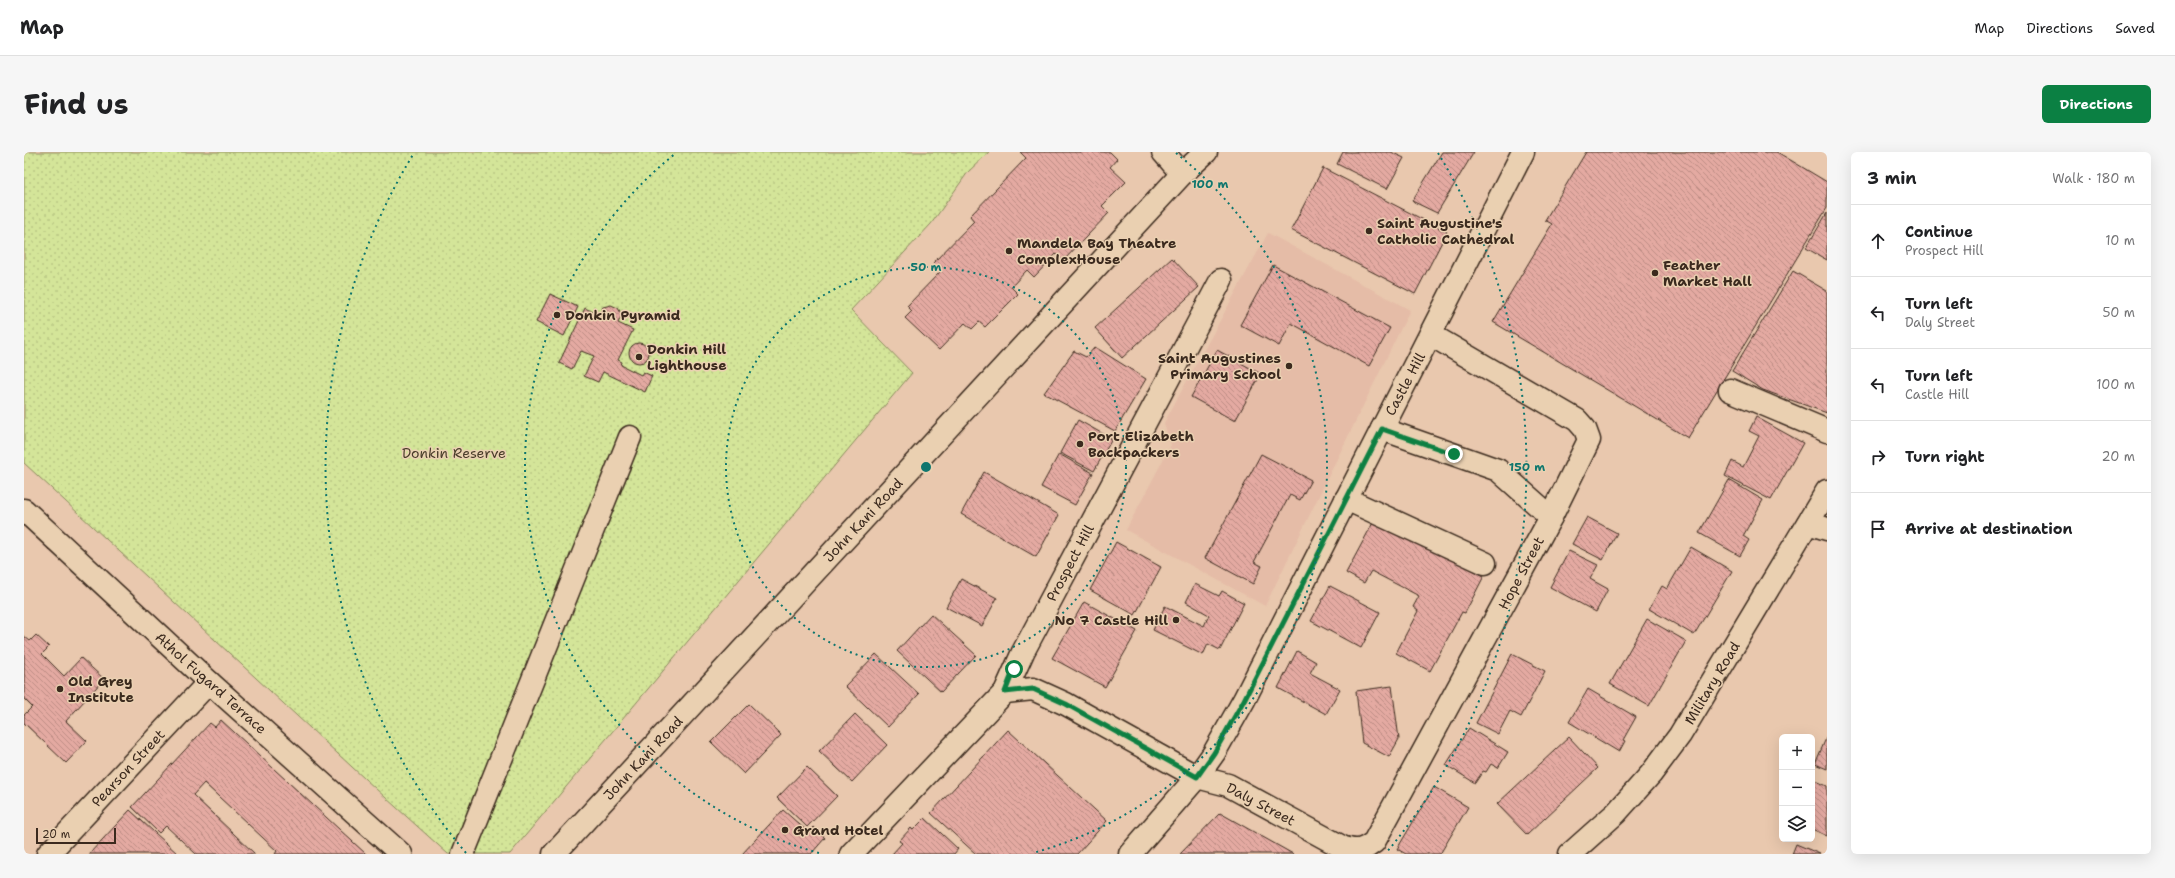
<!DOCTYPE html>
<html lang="en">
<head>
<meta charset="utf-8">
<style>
	body { margin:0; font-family:"Shantell Sans",sans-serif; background:#f6f6f6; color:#202124 }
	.controls { position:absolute; right:12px; bottom:12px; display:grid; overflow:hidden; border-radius:6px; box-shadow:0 4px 16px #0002 }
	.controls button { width:36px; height:36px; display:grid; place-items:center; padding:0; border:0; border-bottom:1px solid #e0e0e0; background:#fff; color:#202124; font:20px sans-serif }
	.scale { position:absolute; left:12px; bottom:10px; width:80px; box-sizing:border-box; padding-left:4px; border:2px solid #3b2a1e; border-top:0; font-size:11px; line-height:14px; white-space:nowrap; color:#3b2a1e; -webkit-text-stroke:3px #ead0b1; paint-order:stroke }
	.stop { position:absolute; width:12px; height:12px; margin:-9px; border:3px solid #0b8043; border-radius:50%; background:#fff }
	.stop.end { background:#0b8043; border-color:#fff; box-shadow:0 1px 4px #0008 }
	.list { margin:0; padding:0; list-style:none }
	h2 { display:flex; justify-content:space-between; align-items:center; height:52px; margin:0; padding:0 16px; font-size:17px }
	h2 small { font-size:13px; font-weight:400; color:#757577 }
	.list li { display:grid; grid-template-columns:26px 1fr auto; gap:12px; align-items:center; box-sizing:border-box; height:72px; padding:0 16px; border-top:1px solid #e0e0e0 }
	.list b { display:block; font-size:15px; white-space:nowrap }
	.list p { margin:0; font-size:13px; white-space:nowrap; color:#757577 }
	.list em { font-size:13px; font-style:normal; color:#757577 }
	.icon { flex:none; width:22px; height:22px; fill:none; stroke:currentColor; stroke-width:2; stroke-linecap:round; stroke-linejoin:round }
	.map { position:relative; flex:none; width:1803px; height:702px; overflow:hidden; border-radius:6px }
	header { display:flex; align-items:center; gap:24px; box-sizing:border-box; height:56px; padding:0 20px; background:#fff; border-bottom:1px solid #e0e0e0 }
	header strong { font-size:19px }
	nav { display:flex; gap:22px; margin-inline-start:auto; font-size:14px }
	.intro { display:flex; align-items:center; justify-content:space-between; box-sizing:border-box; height:96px; padding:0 24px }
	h1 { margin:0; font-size:28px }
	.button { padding:10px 18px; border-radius:6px; background:#0b8043; color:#fff; font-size:14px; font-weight:700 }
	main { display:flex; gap:24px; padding:0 24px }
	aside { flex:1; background:#fff; border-radius:6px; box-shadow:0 4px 16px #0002 }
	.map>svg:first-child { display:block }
</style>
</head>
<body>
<header>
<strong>Map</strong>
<nav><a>Map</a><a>Directions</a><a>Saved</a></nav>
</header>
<div class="intro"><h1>Find us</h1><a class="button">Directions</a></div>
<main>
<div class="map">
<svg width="1803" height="702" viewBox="0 0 1803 702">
	<defs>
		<pattern id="grass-dots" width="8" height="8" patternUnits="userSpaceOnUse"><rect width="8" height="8" fill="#d4e599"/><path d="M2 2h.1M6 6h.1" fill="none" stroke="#b7c583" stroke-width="1.8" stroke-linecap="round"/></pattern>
		<pattern id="building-back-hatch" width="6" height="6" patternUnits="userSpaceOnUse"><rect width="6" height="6" fill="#e4aaa2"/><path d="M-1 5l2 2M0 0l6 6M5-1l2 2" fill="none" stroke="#ba8b83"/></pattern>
	</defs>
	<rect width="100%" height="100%" fill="#e9c8ae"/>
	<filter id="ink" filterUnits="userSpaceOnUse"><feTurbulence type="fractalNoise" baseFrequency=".025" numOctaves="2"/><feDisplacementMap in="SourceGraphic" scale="8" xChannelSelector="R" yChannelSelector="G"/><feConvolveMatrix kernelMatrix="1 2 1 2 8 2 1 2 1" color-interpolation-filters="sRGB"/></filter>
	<g filter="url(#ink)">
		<polygon fill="#e5bca7" points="1244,81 1386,158 1241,454 1102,378 1147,293 1140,271"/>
		<polygon fill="url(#grass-dots)" stroke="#88885c" points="0,0 965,0 944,20 907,72 827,158 888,221 486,702 424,702 341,627 0,311"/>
		<g fill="url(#building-back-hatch)" stroke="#3b2a1e">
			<polygon points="996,0 1086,0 1093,7 1086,15 1102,30 1078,54 1085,61 1039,109 1032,102 1010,125 1003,118 987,135 994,142 961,175 955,170 948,177 941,171 915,198 881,166 888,159 883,154 917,119 909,111 950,69 946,64 1002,6"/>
			<polygon points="1319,0 1367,0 1380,6 1363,37 1313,12"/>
			<polygon points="1418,0 1450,0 1413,61 1388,49"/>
			<polygon points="1562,0 1753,0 1803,30 1803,56 1664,286 1469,170 1528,72 1521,68"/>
			<polygon points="1299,16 1423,80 1391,142 1267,78"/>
			<polygon points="1803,61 1803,108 1782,96"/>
			<polygon points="1148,106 1175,135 1098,206 1071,176"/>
			<polygon points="1249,113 1366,176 1345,214 1267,171 1255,194 1216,173"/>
			<polygon points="1769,119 1803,139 1803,261 1739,238 1708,219"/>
			<polygon points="526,142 554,155 540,184 512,170"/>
			<polygon points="587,153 594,156 598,163 594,171 609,178 594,208 598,210 597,213 617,223 619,220 628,224 621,240 579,220 574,230 560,224 570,204 557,199 548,217 535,211 561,156 575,163 579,155"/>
			<circle cx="615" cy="201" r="10"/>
			<polygon points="1071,195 1122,227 1091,279 1020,241 1050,199 1062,205"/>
			<polygon points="1193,198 1237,222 1211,269 1167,245"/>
			<polygon points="1732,265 1779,291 1747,348 1701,324 1708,309 1719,315 1735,284 1725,279"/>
			<polygon points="1054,268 1088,287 1070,319 1036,301"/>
			<polygon points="1035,302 1069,321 1051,353 1017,335"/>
			<polygon points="1237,302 1287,328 1276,348 1266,343 1230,410 1238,414 1229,432 1181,406"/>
			<polygon points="960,320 1035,363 1012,405 937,362"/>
			<polygon points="1705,328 1739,348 1719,384 1725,388 1716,404 1675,381"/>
			<polygon points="1563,365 1593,381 1579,408 1548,392"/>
			<polygon points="1351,367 1460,424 1441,461 1438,460 1406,519 1372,501 1394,459 1389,455 1395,444 1347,419 1340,431 1322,421"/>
			<polygon points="1092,390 1137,415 1111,463 1066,438"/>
			<polygon points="1667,395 1708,419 1670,483 1625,457 1638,434 1643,437"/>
			<polygon points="1545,399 1574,413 1566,427 1584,437 1572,460 1526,435"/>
			<polygon points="937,427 973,446 958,474 922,455"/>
			<polygon points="1171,432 1195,444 1198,439 1220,451 1196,498 1184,492 1179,503 1129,478 1141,454 1180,474 1185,463 1162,450"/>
			<polygon points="1306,434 1356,460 1337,496 1287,469"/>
			<polygon points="1060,450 1113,479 1081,535 1028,506"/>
			<polygon points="907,462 952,503 917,540 873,499"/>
			<polygon points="1623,467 1662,489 1625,554 1586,532"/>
			<polygon points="12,483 25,495 18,502 40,524 57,506 80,527 42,569 63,589 42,611 0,571 0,563 8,555 0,547 0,484 6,489"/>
			<polygon points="1273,499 1292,510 1286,521 1316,537 1302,562 1254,536"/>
			<polygon points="852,502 895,542 864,575 821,534"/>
			<polygon points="1488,502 1521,519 1497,565 1486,559 1474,582 1452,571"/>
			<polygon points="1368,534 1375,587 1365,605 1338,591 1332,539"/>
			<polygon points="1564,537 1612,565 1599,588 1601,589 1595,600 1545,570"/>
			<polygon points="725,552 757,583 720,622 687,590"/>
			<polygon points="831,562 863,593 828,630 795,599"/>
			<polygon points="197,568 342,702 251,702 253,699 180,631 169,643 231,702 172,702 142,674 135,681 108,655 186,571 191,575"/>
			<polygon points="1445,576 1484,600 1474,616 1467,612 1462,620 1459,619 1451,631 1422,613"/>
			<polygon points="984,578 1083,669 1053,702 952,702 907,661"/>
			<polygon points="1803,584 1803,617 1791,612"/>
			<polygon points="1545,585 1574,616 1503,683 1473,652"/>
			<polygon points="783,615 813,644 783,675 753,646"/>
			<polygon points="1788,627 1803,634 1803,684 1788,677"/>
			<polygon points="1410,635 1444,655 1416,702 1382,702 1373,697"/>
			<polygon points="106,658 154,702 65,702"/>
			<polygon points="759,658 784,680 789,675 801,686 787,702 718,702"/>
			<polygon points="1196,661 1269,702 1156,702"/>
			<polygon points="901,666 934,697 930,702 868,702 878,691 875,689 887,676 889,678"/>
			<polygon points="1772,692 1796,702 1768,702"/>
		</g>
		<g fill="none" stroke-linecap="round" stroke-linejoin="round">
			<g stroke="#3b2a1e" stroke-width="25">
				<g id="minor">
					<polyline points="1139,0 1158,22"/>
					<polyline points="1706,238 1803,279"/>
					<polyline points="1358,277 1474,318 1527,365"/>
					<polyline points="1322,347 1461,411"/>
					<polyline points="0,358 185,530 377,702"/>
					<polyline points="1784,371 1803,377"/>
					<path d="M981,540L1009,537L1042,552L1173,625L1204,633L1318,695C1332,700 1339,699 1350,690L1527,365L1565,288L1561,277L1553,268L1407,183"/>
					<polyline points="24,702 185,530"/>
					<polyline points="439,702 606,285"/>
					<polyline points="530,702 1158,22 1182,0"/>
					<polyline points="827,702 981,540 999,500 1197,128"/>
					<polyline points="1106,702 1173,625 1190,601 1220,548 1499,0"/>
					<polyline points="1546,702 1592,661 1627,622 1656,583 1803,339"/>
				</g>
			</g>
			<use href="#minor" stroke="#ead0b1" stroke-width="22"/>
		</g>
	</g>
	<g fill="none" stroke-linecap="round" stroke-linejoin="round" filter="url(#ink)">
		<polyline stroke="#0b8043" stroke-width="5" points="990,517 981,540 1009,537 1042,552 1173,625 1190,601 1220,548 1358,277 1430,302"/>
	</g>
	<g fill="none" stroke="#0f766e" stroke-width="2" stroke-dasharray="2 4">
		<circle cx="902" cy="315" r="200"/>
		<path d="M795 701A401 401 0 0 1 652 1M1152 1A401 401 0 0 1 1009 701"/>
		<path d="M442 701A601 601 0 0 1 390 1M1414 1A601 601 0 0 1 1362 701"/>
	</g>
	<g fill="#3b2a1e" stroke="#ead0b1" stroke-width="1.5">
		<circle cx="1345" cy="79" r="4"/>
		<circle cx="985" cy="99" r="4"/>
		<circle cx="1631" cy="121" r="4"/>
		<circle cx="533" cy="163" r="4"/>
		<circle cx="615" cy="205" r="4"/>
		<circle cx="1265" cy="214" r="4"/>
		<circle cx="1056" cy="292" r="4"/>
		<circle cx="1152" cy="468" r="4"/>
		<circle cx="36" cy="537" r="4"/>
		<circle cx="761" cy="678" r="4"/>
	</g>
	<g text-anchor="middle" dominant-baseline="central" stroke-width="3" stroke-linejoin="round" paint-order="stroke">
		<g font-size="14" font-weight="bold" fill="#3b2a1e" stroke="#ead0b1" text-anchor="start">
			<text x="1353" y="71">Saint Augustine's<tspan x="1353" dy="16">Catholic Cathedral</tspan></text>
			<text x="993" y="91">Mandela Bay Theatre<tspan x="993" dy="16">ComplexHouse</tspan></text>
			<text x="1639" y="113">Feather<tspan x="1639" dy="16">Market Hall</tspan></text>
			<text x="541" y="163">Donkin Pyramid</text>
			<text x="623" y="197">Donkin Hill<tspan x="623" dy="16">Lighthouse</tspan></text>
			<text x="1257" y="206" text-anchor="end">Saint Augustines<tspan x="1257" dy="16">Primary School</tspan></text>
			<text x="1064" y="284">Port Elizabeth<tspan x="1064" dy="16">Backpackers</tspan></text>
			<text x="1144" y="468" text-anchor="end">No 7 Castle Hill</text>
			<text x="44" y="529">Old Grey<tspan x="44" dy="16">Institute</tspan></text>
			<text x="769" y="678">Grand Hotel</text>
		</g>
		<g font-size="14" fill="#3b2a1e" stroke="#ead0b1">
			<text transform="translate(1381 232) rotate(-62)">Castle Hill</text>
			<text transform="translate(839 368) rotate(-47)">John Kani Road</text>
			<text transform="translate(1046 411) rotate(-62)">Prospect Hill</text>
			<text transform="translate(1497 421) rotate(-62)">Hope Street</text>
			<text transform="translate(187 531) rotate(42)">Athol Fugard Terrace</text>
			<text transform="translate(1688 531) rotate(-59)">Military Road</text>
			<text transform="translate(619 606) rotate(-47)">John Kani Road</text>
			<text transform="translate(104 616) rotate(-47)">Pearson Street</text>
			<text transform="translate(1237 652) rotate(28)">Daly Street</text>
		</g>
		<g font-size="14" fill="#4a3d2a" stroke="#ead0b1">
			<text x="430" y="301">Donkin Reserve</text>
		</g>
	</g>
	<circle cx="902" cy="315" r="6" fill="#0f766e" stroke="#ead0b1" stroke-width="2"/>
	<g font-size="12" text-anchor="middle" font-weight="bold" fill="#0f766e" stroke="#ead0b1" stroke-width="3" stroke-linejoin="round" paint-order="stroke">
		<text x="1186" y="36">100 m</text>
		<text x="902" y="119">50 m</text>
		<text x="1503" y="319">150 m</text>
	</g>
</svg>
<div class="controls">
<button>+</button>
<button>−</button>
<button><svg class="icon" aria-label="layers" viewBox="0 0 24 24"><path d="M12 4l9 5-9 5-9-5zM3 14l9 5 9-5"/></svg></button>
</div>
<div class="scale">20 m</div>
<div class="stop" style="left:990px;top:517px"></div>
<div class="stop end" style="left:1430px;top:302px"></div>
</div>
<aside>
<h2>3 min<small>Walk · 180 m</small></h2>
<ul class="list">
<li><svg class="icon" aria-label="ahead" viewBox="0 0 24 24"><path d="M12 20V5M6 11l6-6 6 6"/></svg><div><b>Continue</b><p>Prospect Hill</p></div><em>10 m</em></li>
<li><svg class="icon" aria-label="left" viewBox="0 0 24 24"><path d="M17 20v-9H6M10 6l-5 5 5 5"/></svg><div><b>Turn left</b><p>Daly Street</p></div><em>50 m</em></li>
<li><svg class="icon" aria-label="left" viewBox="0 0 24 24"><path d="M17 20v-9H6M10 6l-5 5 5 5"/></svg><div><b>Turn left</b><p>Castle Hill</p></div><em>100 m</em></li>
<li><svg class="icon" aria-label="right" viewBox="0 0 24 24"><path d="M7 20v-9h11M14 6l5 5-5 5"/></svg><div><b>Turn right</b></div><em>20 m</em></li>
<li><svg class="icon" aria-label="arrive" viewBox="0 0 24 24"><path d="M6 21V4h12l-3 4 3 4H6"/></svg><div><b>Arrive at destination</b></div></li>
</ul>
</aside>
</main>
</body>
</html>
